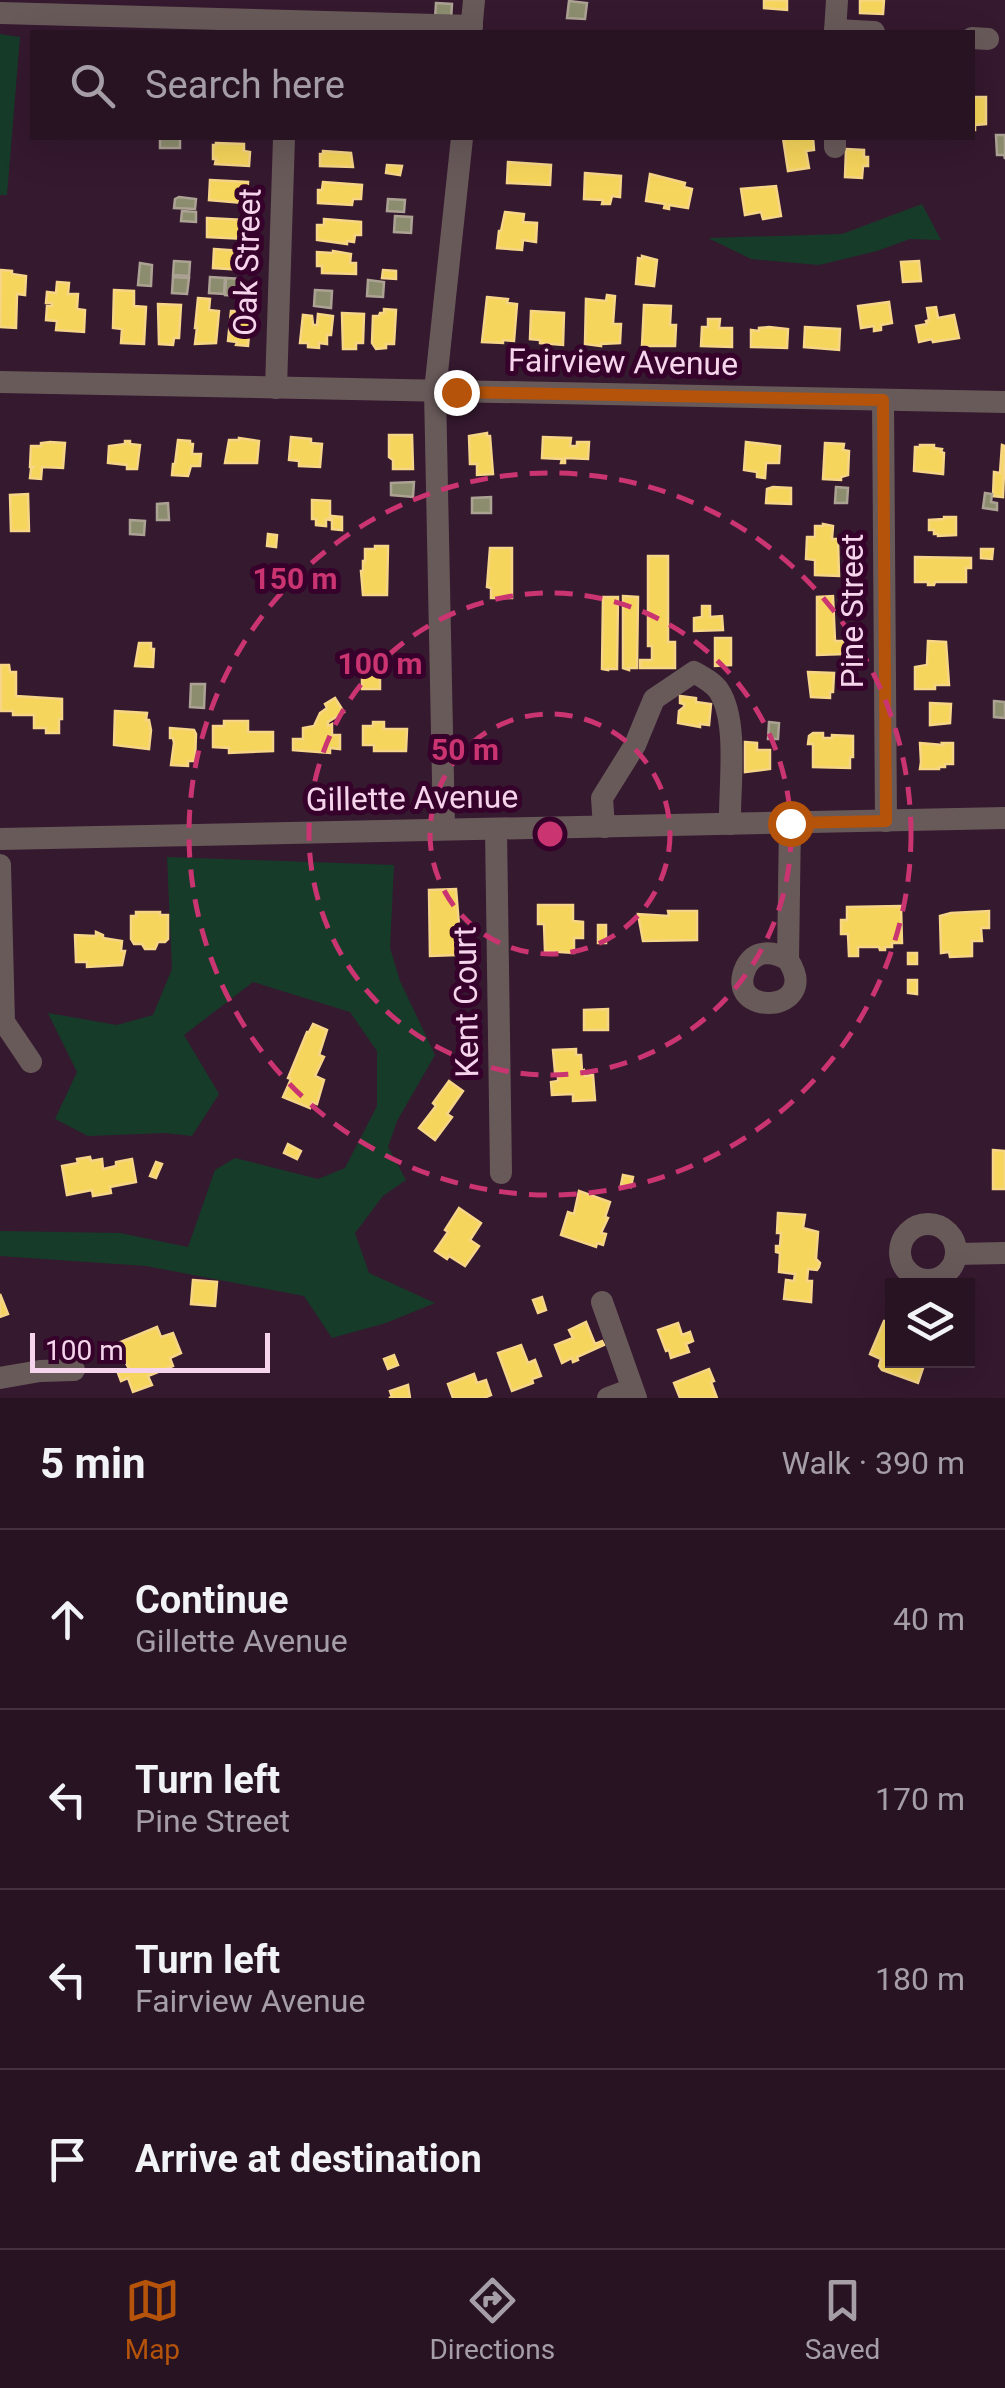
<!DOCTYPE html>
<html lang="en">
<head>
<meta charset="utf-8">
<style>
	body { margin:0; font-family:Roboto,sans-serif; background:#301c2b; color:#f1f3f6 }
	.controls { position:absolute; right:30px; bottom:30px; display:grid; overflow:hidden; border-radius:0px; box-shadow:0 10px 40px #0002 }
	.controls button { width:90px; height:90px; display:grid; place-items:center; padding:0; border:0; border-bottom:2px solid #443241; background:#281323; color:#f1f3f6; font:50px sans-serif }
	.scale { position:absolute; left:30px; bottom:25px; width:240px; box-sizing:border-box; padding-left:10px; border:5px solid #f6d5ec; border-top:0; font-size:28px; line-height:35px; white-space:nowrap; color:#f6d5ec; -webkit-text-stroke:8px #36022c; paint-order:stroke }
	.stop { position:absolute; width:30px; height:30px; margin:-22px; border:8px solid #b45309; border-radius:50%; background:#fff }
	.stop.end { background:#b45309; border-color:#fff; box-shadow:0 2px 10px #0008 }
	.list { margin:0; padding:0; list-style:none }
	h2 { display:flex; justify-content:space-between; align-items:center; height:130px; margin:0; padding:0 40px; font-size:42px }
	h2 small { font-size:32px; font-weight:400; color:#a59ea6 }
	.list li { display:grid; grid-template-columns:65px 1fr auto; gap:30px; align-items:center; box-sizing:border-box; height:180px; padding:0 40px; border-top:2px solid #443241 }
	.list b { display:block; font-size:38px; white-space:nowrap }
	.list p { margin:0; font-size:32px; white-space:nowrap; color:#a59ea6 }
	.list em { font-size:32px; font-style:normal; color:#a59ea6 }
	.icon { flex:none; width:55px; height:55px; fill:none; stroke:currentColor; stroke-width:2; stroke-linecap:round; stroke-linejoin:round }
	.map { position:relative; flex:none; width:1005px; height:1398px; overflow:hidden }
	.search { position:absolute; background:#281323; box-shadow:0 10px 40px #0002; left:30px; right:30px; top:30px; height:110px; display:flex; align-items:center; gap:25px; box-sizing:border-box; padding:0 35px; border-radius:0px; color:#a59ea6; font-size:38px }
	.sheet { height:850px; background:#281323 }
	nav { display:flex; justify-content:space-around; align-items:center; box-sizing:border-box; height:140px; border-top:2px solid #443241; background:#281323; font-size:28px; color:#a59ea6 }
	nav a { display:grid; justify-items:center; gap:5px }
	nav .on { color:#b45309 }
	.map>svg:first-child { display:block }
</style>
</head>
<body>
<div class="map">
<svg width="1005" height="1398" viewBox="0 0 1005 1398">
	<rect width="100%" height="100%" fill="#35192f"/>
	<g fill="#163c29">
		<polygon points="0,34 20,37 7,195 0,195"/>
		<polygon points="922,204 941,240 910,239 877,251 819,265 751,259 708,238 842,234"/>
		<polygon points="167,857 394,865 390,948 400,981 435,1055 397,1121 388,1147 406,1180 383,1196 355,1233 369,1273 435,1303 386,1323 332,1338 304,1296 146,1266 0,1256 0,1231 120,1233 188,1247 215,1170 235,1158 318,1179 345,1168 377,1106 377,1051 350,1012 253,982 184,1035 219,1094 192,1136 165,1133 88,1136 55,1119 77,1072 48,1013 117,1025 153,1015 172,969"/>
	</g>
	<g fill="#f6d55c" stroke="#f6d587" stroke-width="2.5">
		<polygon points="764,0 787,0 787,10 764,8"/>
		<polygon points="860,0 884,0 883,14 860,13"/>
		<polygon points="972,97 986,97 986,124 975,125 975,130 972,130"/>
		<polygon points="783,138 813,138 814,150 806,151 809,168 788,171"/>
		<polygon points="216,143 244,144 244,151 250,152 249,166 215,164 216,159 213,159 213,145 216,145"/>
		<polygon points="846,149 864,150 864,157 868,157 868,166 863,166 862,178 845,177"/>
		<polygon points="323,151 351,153 353,167 320,166 320,154 323,154"/>
		<polygon points="508,162 551,165 550,185 507,183"/>
		<polygon points="387,165 402,166 400,175 386,173"/>
		<polygon points="585,173 621,176 620,197 612,196 610,204 602,204 603,200 584,199"/>
		<polygon points="650,174 685,183 684,187 692,189 688,208 669,205 669,209 664,208 665,204 646,201"/>
		<polygon points="210,180 248,182 247,195 242,194 242,203 209,200"/>
		<polygon points="323,182 362,185 361,199 353,199 352,205 318,203 318,190 322,190"/>
		<polygon points="776,186 781,216 763,219 761,212 745,215 741,189"/>
		<polygon points="505,212 524,214 523,222 537,223 536,242 523,240 522,250 497,248 499,231 501,231"/>
		<polygon points="207,218 244,220 243,227 247,227 246,239 207,237"/>
		<polygon points="324,219 361,222 361,235 355,235 354,242 347,241 347,244 317,240 317,225 324,225"/>
		<polygon points="214,249 242,251 243,270 213,268"/>
		<polygon points="333,251 351,254 350,263 356,263 356,274 322,273 322,266 317,266 317,252 333,253"/>
		<polygon points="642,256 657,260 654,286 636,284 638,258 642,259"/>
		<polygon points="919,261 921,281 903,282 901,262"/>
		<polygon points="1,270 12,271 12,274 26,276 25,295 17,294 16,328 0,327"/>
		<polygon points="383,270 396,271 396,279 382,278"/>
		<polygon points="57,282 69,283 68,294 78,294 77,309 85,310 84,332 56,330 57,321 46,320 47,306 52,306 52,303 46,303 47,292 56,293"/>
		<polygon points="114,290 134,291 134,306 146,307 144,344 121,343 122,329 113,328"/>
		<polygon points="607,295 615,296 613,324 621,324 620,343 601,344 601,346 585,344 586,299 606,301"/>
		<polygon points="487,297 508,299 507,303 517,304 514,341 503,340 503,343 482,342"/>
		<polygon points="198,298 210,299 209,310 219,311 216,343 195,344 197,328 195,328"/>
		<polygon points="889,302 892,323 881,325 881,330 874,331 874,326 861,328 858,306"/>
		<polygon points="158,304 181,305 179,338 174,338 173,345 159,344"/>
		<polygon points="644,305 671,306 670,325 676,325 675,346 642,346"/>
		<polygon points="936,307 938,318 954,315 959,338 933,342 932,339 919,342 916,326 927,324 926,321 929,320 927,308"/>
		<polygon points="238,309 251,312 248,346 236,345 237,342 228,341 231,311 238,311"/>
		<polygon points="384,309 396,310 394,344 386,344 386,348 376,349 372,343 373,316 379,316 380,313 384,313"/>
		<polygon points="531,311 564,313 563,345 540,343 540,340 530,339"/>
		<polygon points="342,313 364,314 363,343 356,343 356,349 343,349"/>
		<polygon points="318,314 333,316 331,335 327,335 327,344 319,343 319,348 308,347 308,343 300,343 303,315 312,316 313,325 317,325"/>
		<polygon points="708,319 720,319 719,328 732,328 732,347 701,346 702,327 708,327"/>
		<polygon points="769,327 788,329 787,348 751,347 751,330 759,331 759,328"/>
		<polygon points="805,327 840,329 839,350 804,347"/>
		<polygon points="487,433 487,436 490,436 493,474 477,475 477,464 470,464 469,436"/>
		<polygon points="389,435 412,435 413,469 393,469 393,460 389,457"/>
		<polygon points="291,437 311,439 311,443 322,444 320,467 299,466 299,461 289,460"/>
		<polygon points="543,437 571,438 570,446 577,446 577,442 589,442 588,459 565,458 565,463 561,463 562,459 542,458"/>
		<polygon points="239,438 259,441 257,463 225,463 229,440 239,440"/>
		<polygon points="178,440 190,441 190,444 193,444 192,454 201,454 200,466 191,466 188,476 172,475 173,464 175,464"/>
		<polygon points="125,441 130,441 130,444 140,445 137,469 127,469 127,465 108,463 109,446 125,444"/>
		<polygon points="50,442 65,443 63,468 42,467 41,479 30,478 31,469 33,467 30,467 31,446 41,446 41,443"/>
		<polygon points="746,442 780,446 779,463 766,463 765,478 757,477 757,472 744,470"/>
		<polygon points="825,443 844,444 843,450 849,451 848,475 841,477 841,480 823,479"/>
		<polygon points="920,445 934,445 934,448 942,449 941,452 944,453 943,474 914,471 915,447 920,447"/>
		<polygon points="1002,445 1005,446 1003,497 993,496 994,472 1000,473"/>
		<polygon points="773,487 791,488 791,504 766,503 767,489"/>
		<polygon points="28,494 29,531 11,531 10,495"/>
		<polygon points="312,500 330,501 330,520 326,519 326,526 316,525 316,519 312,519"/>
		<polygon points="332,516 342,517 342,530 332,529"/>
		<polygon points="944,517 956,517 956,535 938,536 938,534 934,534 934,530 929,530 929,520 944,519"/>
		<polygon points="823,524 833,526 832,539 838,539 839,576 815,575 815,560 806,559 807,537 815,537 815,526 823,526"/>
		<polygon points="268,534 277,535 276,547 267,546"/>
		<polygon points="375,546 388,546 387,595 363,595 361,571 363,571 363,561 365,561 365,549 375,549"/>
		<polygon points="490,548 512,548 512,598 491,598 491,588 487,587"/>
		<polygon points="981,549 993,549 992,559 981,558"/>
		<polygon points="648,556 668,556 668,642 675,642 675,668 640,668 640,660 652,660 652,646 648,646"/>
		<polygon points="915,557 971,558 971,568 966,568 966,582 935,582 934,585 928,585 928,582 915,582"/>
		<polygon points="623,596 638,597 637,668 629,668 629,670 623,668"/>
		<polygon points="833,596 835,641 845,641 845,654 817,655 817,597"/>
		<polygon points="603,597 618,597 617,669 608,669 608,670 602,669"/>
		<polygon points="702,606 710,606 710,617 722,616 723,630 694,631 694,618 702,617"/>
		<polygon points="715,638 731,638 731,665 715,666"/>
		<polygon points="928,641 946,642 949,685 935,685 935,689 915,689 915,667 927,665"/>
		<polygon points="139,643 151,643 151,649 154,649 153,667 135,666"/>
		<polygon points="1,665 9,665 10,672 16,672 16,696 62,699 62,719 59,719 59,733 46,733 46,728 34,728 34,715 13,715 13,711 1,711"/>
		<rect x="362" y="669" width="18" height="20"/>
		<polygon points="808,672 834,673 833,692 830,692 830,698 811,697"/>
		<polygon points="680,696 696,698 696,702 711,704 709,725 700,724 700,727 678,723 679,711 684,707 684,704 680,703"/>
		<polygon points="335,698 344,712 328,722 328,726 332,724 332,735 340,735 340,749 330,748 330,753 293,750 293,739 303,739 303,728 314,726 320,713 327,708 325,704"/>
		<polygon points="930,703 951,704 950,723 930,725"/>
		<polygon points="115,711 147,713 146,720 149,720 151,730 149,749 114,745"/>
		<polygon points="224,721 248,721 248,732 273,732 273,751 229,753 229,748 213,747 213,726 224,726"/>
		<polygon points="373,722 384,722 384,729 407,729 406,751 374,751 374,745 363,745 363,726 373,726"/>
		<polygon points="170,728 194,730 196,734 195,761 188,761 188,766 171,765 174,743 173,738 170,738"/>
		<polygon points="813,733 823,733 823,738 832,738 832,735 853,736 853,757 850,757 850,768 813,767 813,744 808,744 809,736"/>
		<polygon points="745,742 757,743 757,750 770,750 770,769 745,772"/>
		<polygon points="920,743 943,745 942,743 953,743 953,764 945,764 945,767 939,767 939,769 920,769 921,762"/>
		<polygon points="456,889 460,937 457,938 457,955 430,956 429,890"/>
		<polygon points="538,905 573,905 573,921 583,922 583,938 574,938 574,953 545,951 544,924 538,924"/>
		<polygon points="901,906 902,943 892,943 892,947 885,947 885,950 880,950 879,947 858,947 858,956 849,956 848,934 841,934 841,920 847,920 847,907"/>
		<polygon points="668,911 697,911 697,940 643,941 638,914 669,916"/>
		<polygon points="989,911 989,928 981,928 982,941 972,941 972,956 950,957 949,952 941,953 940,916 951,913"/>
		<polygon points="136,912 160,912 160,915 168,915 168,939 165,942 158,942 155,949 145,949 142,944 134,944 131,939 131,916 136,916"/>
		<rect x="598" y="925" width="8" height="18"/>
		<polygon points="96,932 103,935 103,938 122,941 121,951 125,951 122,965 87,967 87,962 76,962 75,935 96,936"/>
		<rect x="908" y="953" width="9" height="11"/>
		<polygon points="908,980 917,980 917,994 908,993"/>
		<polygon points="608,1009 608,1030 584,1030 584,1010"/>
		<polygon points="313,1024 327,1030 319,1055 324,1057 315,1076 324,1080 317,1104 312,1102 310,1108 283,1097 291,1079 288,1078 307,1032 309,1032"/>
		<polygon points="576,1049 576,1055 581,1055 582,1071 584,1070 585,1076 593,1075 595,1100 573,1101 573,1094 552,1095 551,1082 558,1081 558,1072 555,1072 553,1050"/>
		<polygon points="449,1081 463,1091 447,1114 452,1117 435,1140 419,1128 436,1106 433,1103"/>
		<polygon points="288,1144 301,1151 297,1159 284,1153"/>
		<polygon points="993,1150 1005,1151 1005,1189 993,1189"/>
		<polygon points="90,1157 91,1161 102,1159 103,1169 116,1166 116,1162 132,1159 136,1182 110,1187 111,1193 93,1196 92,1190 67,1195 62,1166 78,1163 77,1159"/>
		<polygon points="156,1162 162,1164 156,1178 150,1176"/>
		<polygon points="623,1175 633,1177 631,1187 621,1185"/>
		<polygon points="579,1191 610,1202 605,1217 608,1218 601,1233 606,1234 603,1245 597,1243 596,1247 561,1235 568,1212 574,1214"/>
		<polygon points="459,1208 481,1223 470,1240 479,1246 465,1266 449,1256 447,1259 435,1251 448,1232 445,1230"/>
		<polygon points="778,1213 805,1215 803,1228 818,1232 816,1259 820,1263 819,1267 817,1270 808,1269 807,1281 812,1281 811,1302 784,1299 786,1280 794,1281 795,1274 779,1272 780,1253 776,1252 776,1246 780,1246 781,1233 777,1233"/>
		<polygon points="193,1280 217,1282 215,1306 191,1304"/>
		<polygon points="0,1294 8,1314 0,1317"/>
		<polygon points="542,1297 546,1310 538,1313 533,1300"/>
		<polygon points="884,1321 892,1324 892,1360 912,1360 924,1365 918,1383 882,1370 879,1366 881,1359 870,1354"/>
		<polygon points="586,1322 595,1344 602,1341 604,1345 577,1357 578,1360 573,1362 572,1358 562,1363 555,1345 573,1338 569,1330"/>
		<polygon points="678,1323 682,1335 690,1332 693,1341 686,1344 689,1352 671,1358 669,1350 666,1351 658,1330"/>
		<polygon points="157,1327 161,1337 173,1333 181,1353 170,1358 173,1366 148,1376 152,1385 133,1392 128,1378 121,1381 118,1373 129,1369 116,1344"/>
		<polygon points="521,1345 528,1363 535,1360 541,1376 532,1379 533,1383 512,1391 498,1353"/>
		<polygon points="394,1355 398,1365 388,1369 384,1359"/>
		<polygon points="709,1369 714,1381 711,1382 717,1398 680,1398 674,1383"/>
		<polygon points="474,1374 477,1383 486,1380 491,1395 484,1398 453,1398 448,1384"/>
		<polygon points="408,1385 410,1398 389,1398 392,1397 390,1391"/>
	</g>
	<g fill="#8c8c6e" stroke="#aca294" stroke-width="2.5">
		<polygon points="569,1 587,3 585,19 567,18"/>
		<polygon points="436,3 452,4 451,20 435,19"/>
		<polygon points="996,135 1005,135 1005,159 1004,155 997,155"/>
		<rect x="160" y="138" width="20" height="10"/>
		<polygon points="179,197 196,199 195,209 174,208 175,199"/>
		<polygon points="388,199 405,200 404,212 387,211"/>
		<polygon points="182,211 196,212 196,222 181,221"/>
		<polygon points="395,216 412,217 411,233 394,232"/>
		<polygon points="174,261 190,262 189,276 173,275"/>
		<polygon points="140,263 152,265 151,286 138,285"/>
		<polygon points="173,277 189,278 187,294 172,293"/>
		<polygon points="210,277 225,278 224,294 209,293"/>
		<polygon points="226,278 243,279 241,296 225,295"/>
		<polygon points="368,280 384,282 383,297 367,296"/>
		<polygon points="315,290 332,291 331,308 314,306"/>
		<polygon points="414,482 413,497 391,495 391,483"/>
		<polygon points="836,487 848,488 847,503 835,503"/>
		<polygon points="985,493 992,494 991,502 997,503 997,510 983,508"/>
		<polygon points="491,497 491,513 472,513 472,498"/>
		<polygon points="168,503 169,520 157,520 157,504"/>
		<polygon points="130,520 145,521 144,535 130,534"/>
		<polygon points="191,684 205,684 204,708 190,707"/>
		<polygon points="994,701 1005,702 1005,718 994,717"/>
		<polygon points="769,722 779,723 778,739 768,739"/>
	</g>
	<g fill="none" stroke-linecap="round" stroke-linejoin="round">
		<g stroke="#695a5a" stroke-width="22">
			<polyline points="0,13 472,26"/>
			<polyline points="835,30 874,32"/>
			<polyline points="471,32 474,0"/>
			<polyline points="835,32 837,0"/>
			<polyline points="972,38 988,39"/>
			<polyline points="835,147 835,138"/>
			<polyline points="0,382 1005,402"/>
			<polyline points="276,388 284,138"/>
			<polyline points="883,400 886,821"/>
			<path d="M604,827L602,798L635,745L654,699L694,672C703,677 714,683 719,691C739,722 729,787 730,824"/>
			<polyline points="444,829 435,391 462,138"/>
			<polyline points="496,830 501,1173"/>
			<polyline points="0,839 1005,818"/>
			<polyline points="0,865 4,1022 31,1062"/>
			<path d="M788,960C774,951 755,949 746,967C722,1018 823,1014 788,960L790,823"/>
			<circle cx="928" cy="1252" r="28"/>
			<polyline points="956,1254 1005,1253"/>
			<polyline points="602,1302 636,1398"/>
			<polyline points="0,1378 40,1371 74,1370"/>
			<polyline points="608,1398 632,1389"/>
		</g>
	</g>
	<g fill="none" stroke-linecap="round" stroke-linejoin="round">
		<polyline stroke="#b45309" stroke-width="12" points="456,392 883,400 886,821 790,823"/>
	</g>
	<g fill="none" stroke="#ca3471" stroke-width="5" stroke-dasharray="18 12">
		<circle cx="550" cy="834" r="120"/>
		<circle cx="550" cy="834" r="241"/>
		<circle cx="550" cy="834" r="361"/>
	</g>
	<g text-anchor="middle" dominant-baseline="central" stroke-width="10" stroke-linejoin="round" paint-order="stroke">
		<g font-size="32" fill="#f6d5ec" stroke="#36022c">
			<text transform="translate(247 262) rotate(-88)">Oak Street</text>
			<text transform="translate(623 362) rotate(1)">Fairview Avenue</text>
			<text transform="translate(852 611) rotate(-90)">Pine Street</text>
			<text transform="translate(412 798) rotate(-1)">Gillette Avenue</text>
			<text transform="translate(466 1002) rotate(-91)">Kent Court</text>
		</g>
	</g>
	<circle cx="550" cy="834" r="15" fill="#ca3471" stroke="#36022c" stroke-width="5"/>
	<g font-size="30" text-anchor="middle" font-weight="bold" fill="#ca3471" stroke="#36022c" stroke-width="10" stroke-linejoin="round" paint-order="stroke">
		<text x="295" y="589">150 m</text>
		<text x="380" y="674">100 m</text>
		<text x="465" y="760">50 m</text>
	</g>
</svg>
<div class="controls">
<button><svg class="icon" aria-label="layers" viewBox="0 0 24 24"><path d="M12 4l9 5-9 5-9-5zM3 14l9 5 9-5"/></svg></button>
</div>
<div class="scale">100 m</div>
<div class="stop" style="left:790px;top:823px"></div>
<div class="stop end" style="left:456px;top:392px"></div>
<div class="search"><svg class="icon" aria-label="search" viewBox="0 0 24 24"><circle cx="10" cy="10" r="6"/><path d="M15 15l6 6"/></svg>Search here</div>
</div>
<section class="sheet">
<h2>5 min<small>Walk · 390 m</small></h2>
<ul class="list">
<li><svg class="icon" aria-label="ahead" viewBox="0 0 24 24"><path d="M12 20V5M6 11l6-6 6 6"/></svg><div><b>Continue</b><p>Gillette Avenue</p></div><em>40 m</em></li>
<li><svg class="icon" aria-label="left" viewBox="0 0 24 24"><path d="M17 20v-9H6M10 6l-5 5 5 5"/></svg><div><b>Turn left</b><p>Pine Street</p></div><em>170 m</em></li>
<li><svg class="icon" aria-label="left" viewBox="0 0 24 24"><path d="M17 20v-9H6M10 6l-5 5 5 5"/></svg><div><b>Turn left</b><p>Fairview Avenue</p></div><em>180 m</em></li>
<li><svg class="icon" aria-label="arrive" viewBox="0 0 24 24"><path d="M6 21V4h12l-3 4 3 4H6"/></svg><div><b>Arrive at destination</b></div></li>
</ul>
</section>
<nav>
<a class="on"><svg class="icon" aria-label="map" viewBox="0 0 24 24"><path d="M3 6l6-2 6 2 6-2v14l-6 2-6-2-6 2zM9 4v14M15 6v14"/></svg>Map</a>
<a><svg class="icon" aria-label="directions" viewBox="0 0 24 24"><path d="M12 3l9 9-9 9-9-9zM9 14v-3h6M13 9l2 2-2 2"/></svg>Directions</a>
<a><svg class="icon" aria-label="saved" viewBox="0 0 24 24"><path d="M7 4h10v16l-5-4-5 4z"/></svg>Saved</a>
</nav>
</body>
</html>
